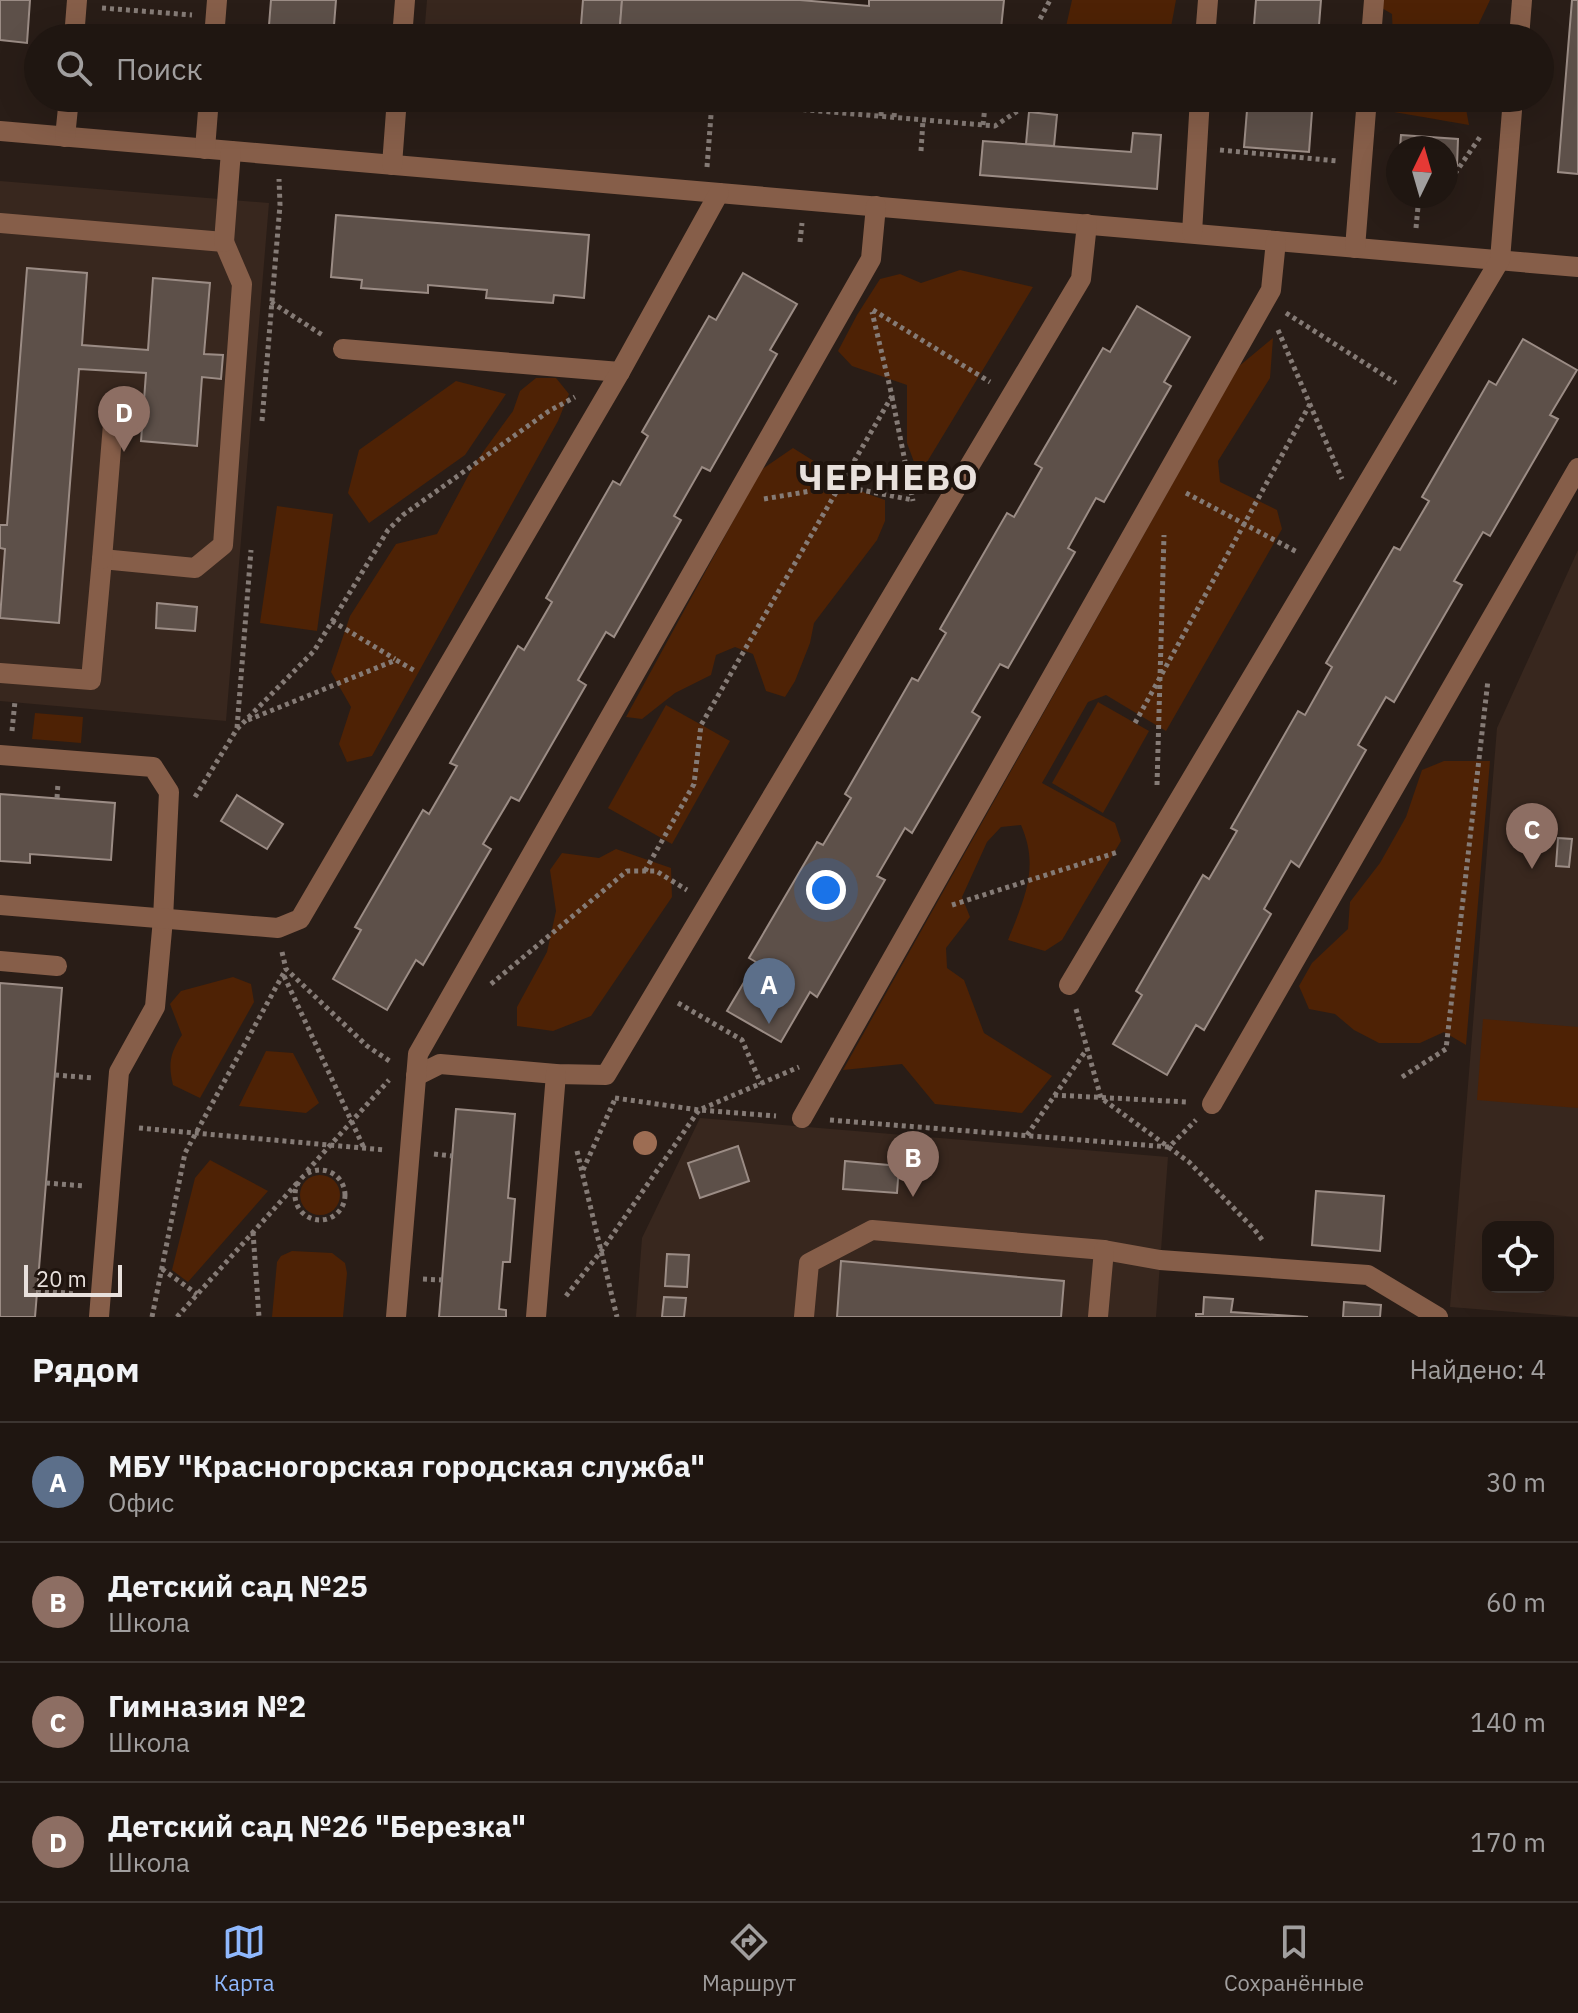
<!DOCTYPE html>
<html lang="ru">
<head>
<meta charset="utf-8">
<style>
	body { margin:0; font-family:"IBM Plex Sans",sans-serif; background:#2c231f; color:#f1f3f6 }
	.controls { position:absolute; right:24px; bottom:24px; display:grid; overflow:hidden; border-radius:16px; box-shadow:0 8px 32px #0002 }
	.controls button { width:72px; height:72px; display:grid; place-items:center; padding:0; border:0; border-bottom:2px solid #3c3531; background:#1f1611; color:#f1f3f6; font:40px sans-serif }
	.compass { position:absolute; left:1386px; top:136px; width:72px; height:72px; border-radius:50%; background:#1f1611; box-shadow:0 8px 32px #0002; rotate:5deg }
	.scale { position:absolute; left:24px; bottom:20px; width:98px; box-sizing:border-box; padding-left:8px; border:4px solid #e8e0dc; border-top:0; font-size:22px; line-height:28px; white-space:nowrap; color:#e8e0dc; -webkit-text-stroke:6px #1f140e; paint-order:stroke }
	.you { position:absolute; left:826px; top:890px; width:28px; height:28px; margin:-20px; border:6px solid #fff; border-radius:50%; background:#1a73e8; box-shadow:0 0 0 12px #1a73e833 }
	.badge { display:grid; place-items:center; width:52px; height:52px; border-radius:50%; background:#8fb8fd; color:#fff; font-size:26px; font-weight:700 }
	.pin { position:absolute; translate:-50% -66px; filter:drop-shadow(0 2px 4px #0008) }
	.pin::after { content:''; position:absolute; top:42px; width:28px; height:24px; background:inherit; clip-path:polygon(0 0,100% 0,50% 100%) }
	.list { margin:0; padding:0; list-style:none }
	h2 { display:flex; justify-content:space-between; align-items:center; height:104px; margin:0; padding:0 32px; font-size:34px }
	h2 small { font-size:26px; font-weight:400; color:#a19f9f }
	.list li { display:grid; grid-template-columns:52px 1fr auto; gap:24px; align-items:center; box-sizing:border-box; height:120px; padding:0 32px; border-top:2px solid #3c3531 }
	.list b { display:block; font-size:30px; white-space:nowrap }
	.list p { margin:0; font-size:26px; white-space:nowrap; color:#a19f9f }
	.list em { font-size:26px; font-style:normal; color:#a19f9f }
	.icon { flex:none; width:44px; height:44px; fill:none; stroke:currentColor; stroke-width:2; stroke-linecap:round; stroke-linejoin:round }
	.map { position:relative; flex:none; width:1578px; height:1317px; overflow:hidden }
	.search { position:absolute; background:#1f1611; box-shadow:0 8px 32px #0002; left:24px; right:24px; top:24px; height:88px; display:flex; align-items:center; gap:20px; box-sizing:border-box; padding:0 28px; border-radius:44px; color:#a19f9f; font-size:30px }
	.sheet { height:584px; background:#1f1611 }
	nav { display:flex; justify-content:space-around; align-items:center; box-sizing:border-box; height:112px; border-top:2px solid #3c3531; background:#1f1611; font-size:22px; color:#a19f9f }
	nav a { display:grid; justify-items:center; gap:4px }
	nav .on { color:#8fb8fd }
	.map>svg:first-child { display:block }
</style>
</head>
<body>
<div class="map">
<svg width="1578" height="1317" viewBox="0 0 1578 1317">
	<rect width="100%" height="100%" fill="#291d17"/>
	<g fill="#38271e" fill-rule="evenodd">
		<polygon points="427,0 584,0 581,38 424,36"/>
		<polygon points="0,181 269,203 226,721 0,701"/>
		<path d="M1578,550V1317L1450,1307L1497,728ZM1488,1227H1548V1287H1488Z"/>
		<polygon points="700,1118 1168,1157 1156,1317 636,1317 642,1238"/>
	</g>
	<g fill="#4e2205">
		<polygon points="1072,0 1176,0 1169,38 1068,38 1065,31"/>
		<polygon points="1368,0 1490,0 1472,38 1393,38 1392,14"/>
		<polygon points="1394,98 1464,98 1469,125 1394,112"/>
		<polygon points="960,270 1033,287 927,462 914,462 907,443 907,385 852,366 838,351 857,315 880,279 900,274 921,283"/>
		<path d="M1273,338L1270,378L1218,461L1220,482L1277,510L1282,529L1166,731L1106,695L1088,702L1042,783L1115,823L1121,841L1062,940L1045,951L1008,940C1024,899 1040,868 1021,825L1001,827L987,842L962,897L970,917L946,948L947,968L964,980L984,1033L1052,1076L1022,1113L935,1104L902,1064L843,1070L1238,367Z"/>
		<polygon points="536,378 556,378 569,394 558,421 372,756 347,762 339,744 351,707 331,672 350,616 396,544 437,534 475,463 513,411 520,391"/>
		<polygon points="456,381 506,394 465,455 369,523 348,493 359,450"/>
		<polygon points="793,448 865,493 885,500 885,521 877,540 814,623 810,643 795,681 785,697 766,691 753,654 735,647 716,655 711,675 675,693 642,719 626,717 761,470"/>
		<polygon points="277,506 333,514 317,631 260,623"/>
		<polygon points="1098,702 1149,731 1103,813 1052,783"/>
		<polygon points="666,705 730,741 672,844 608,808"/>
		<polygon points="35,713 83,717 81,743 32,739"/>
		<polygon points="1444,761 1490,761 1466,1045 1444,1032 1420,1043 1379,1043 1354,1030 1335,1014 1309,1009 1299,986 1312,963 1348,929 1350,902 1380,863 1406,817 1422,770"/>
		<polygon points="616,849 671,868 672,897 591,1016 553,1031 517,1026 517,1007 547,952 556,911 550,870 562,853 599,858"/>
		<path d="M233,977L251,984L254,1002L200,1098L173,1085C168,1064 170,1053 182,1035L170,1004L181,991Z"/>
		<polygon points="1483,1019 1578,1027 1578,1108 1477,1100"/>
		<polygon points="266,1051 293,1053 319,1103 306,1113 239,1106"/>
		<polygon points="210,1160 268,1191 188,1282 172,1270 195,1178"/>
		<circle cx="320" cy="1195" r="20"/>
		<polygon points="292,1251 332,1253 345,1263 347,1273 343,1317 272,1317 277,1262 281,1256"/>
	</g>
	<g fill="#5d5049" stroke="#9b8c85" stroke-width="2">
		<polygon points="0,0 30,0 27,43 0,40"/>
		<polygon points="271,0 336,0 333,38 268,38"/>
		<polygon points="583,0 622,0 620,28 581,25"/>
		<polygon points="622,0 800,0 869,6 869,0 1004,0 1000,38 619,38"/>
		<polygon points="1256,0 1321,0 1318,38 1253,38"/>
		<polygon points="1572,0 1578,0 1578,174 1558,172"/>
		<polygon points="897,98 996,98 995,107"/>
		<polygon points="1248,98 1313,98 1309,152 1244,147"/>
		<polygon points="1029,112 1057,115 1054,146 1026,144"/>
		<polygon points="1133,133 1161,135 1157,189 980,175 983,141 1131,152"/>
		<polygon points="1401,135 1458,139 1457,166 1446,165 1446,148 1400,148"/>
		<polygon points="336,215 589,235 584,298 554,295 553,303 486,298 487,290 428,285 428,293 361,288 362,280 331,277"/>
		<polygon points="27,268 87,273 82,345 148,350 153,278 210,283 204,354 223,355 221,379 202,377 197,446 141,441 146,373 79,369 59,623 0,618 5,549 0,548 0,525 7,525"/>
		<polygon points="743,273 797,304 770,350 777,354 710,471 702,467 674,516 681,520 614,637 606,632 578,680 586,685 519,801 511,797 483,844 491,849 423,965 416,960 387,1010 333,979 361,930 355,927 423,810 429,814 457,766 450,763 518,646 524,650 552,602 546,598 613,481 620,485 648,436 642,432 709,316 716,320"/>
		<polygon points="1137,306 1190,337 1164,382 1171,386 1104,502 1096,498 1068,548 1075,552 1008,668 1000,664 972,712 980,717 912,833 905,828 877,876 885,880 817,997 810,992 781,1042 727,1011 756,962 749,958 817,842 823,845 851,798 845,794 912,678 918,681 946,633 940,629 1007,513 1014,517 1042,468 1035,464 1103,348 1110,352"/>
		<polygon points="1523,339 1577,370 1550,415 1558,419 1490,536 1483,532 1454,581 1462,585 1394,702 1386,697 1358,745 1366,750 1299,867 1291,861 1264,909 1271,914 1204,1030 1196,1025 1167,1075 1113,1044 1142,995 1136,991 1203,875 1209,879 1237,831 1231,828 1298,711 1305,715 1332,667 1326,663 1394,547 1400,550 1429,501 1422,497 1489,381 1496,385"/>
		<polygon points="157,603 197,607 195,631 156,628"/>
		<polygon points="0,794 115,803 111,860 30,854 30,863 0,861"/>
		<polygon points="237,795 283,824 267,849 221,821"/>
		<polygon points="1558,838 1572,839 1569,867 1556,866"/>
		<polygon points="0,983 62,988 35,1317 0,1317"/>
		<polygon points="456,1109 515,1114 508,1198 515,1199 510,1262 503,1262 499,1309 506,1310 506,1317 439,1317"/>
		<polygon points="738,1146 749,1181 700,1198 688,1163"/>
		<polygon points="845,1161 899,1166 897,1193 843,1189"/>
		<polygon points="1316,1191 1384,1196 1380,1251 1312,1245"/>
		<polygon points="667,1254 689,1255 687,1287 665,1286"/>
		<polygon points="841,1261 1064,1281 1061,1317 837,1317"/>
		<polygon points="664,1297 686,1298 684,1317 662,1317"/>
		<polygon points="1204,1297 1233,1299 1231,1312 1308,1317 1196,1317 1196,1314 1203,1314"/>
		<polygon points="1344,1302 1381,1305 1380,1317 1343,1317"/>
	</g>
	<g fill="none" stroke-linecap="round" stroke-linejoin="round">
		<g stroke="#857b76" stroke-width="5" stroke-dasharray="4 4" stroke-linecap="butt">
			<polyline points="102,8 192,15"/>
			<polyline points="1040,19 1050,0"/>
			<polyline points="667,98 995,126 1037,98"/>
			<polyline points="776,107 777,98"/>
			<polyline points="881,116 882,98"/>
			<polyline points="894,117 896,98"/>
			<polyline points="983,125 985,106"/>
			<polyline points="1220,150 1337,161"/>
			<polyline points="921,151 923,120"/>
			<polyline points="707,167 712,102"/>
			<polyline points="1446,171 1456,172 1480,137 1483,138"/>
			<polyline points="1416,228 1419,196"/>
			<polyline points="800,242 802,223"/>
			<polyline points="271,302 324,336"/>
			<polyline points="873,310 990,382"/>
			<polyline points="1286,313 1396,383"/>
			<polyline points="1278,330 1342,479"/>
			<polyline points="892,397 913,501"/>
			<polyline points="262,421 280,205 279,179"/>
			<polyline points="1186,493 1297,552"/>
			<polyline points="764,499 840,486 913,500"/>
			<polyline points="332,621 395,659"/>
			<polyline points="248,720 396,660 415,671"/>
			<polyline points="1135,723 1310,404"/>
			<polyline points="237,728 251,550"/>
			<polyline points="12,731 15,701"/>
			<polyline points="1157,785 1164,535"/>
			<polyline points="195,797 237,729 314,651 388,530 403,515 549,411 575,397"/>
			<polyline points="57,798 58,783"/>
			<polyline points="645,871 694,784 701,725 892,396 872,312"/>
			<polyline points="952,905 1118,852"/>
			<polyline points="282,952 286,969 367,1046 391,1062"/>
			<polyline points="284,976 364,1148"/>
			<polyline points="491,984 627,871 656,871 687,890"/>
			<polyline points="678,1003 742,1040 761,1084"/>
			<polyline points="1076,1009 1101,1098 1189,1162 1254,1229 1263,1241"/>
			<polyline points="55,1075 94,1078"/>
			<polyline points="1402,1077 1446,1049 1488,680"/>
			<polyline points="1054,1095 1187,1102"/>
			<polyline points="615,1098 699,1110 776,1116"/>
			<polyline points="830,1120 1169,1147 1196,1120"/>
			<polyline points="139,1128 385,1150"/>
			<polyline points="1027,1135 1087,1049"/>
			<polyline points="577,1151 617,1317"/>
			<polyline points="434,1154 452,1156"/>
			<circle cx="320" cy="1195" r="25"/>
			<polyline points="583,1170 615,1099"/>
			<polyline points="307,1171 389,1080"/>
			<polyline points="46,1183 85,1186"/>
			<polyline points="253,1232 259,1317"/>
			<polyline points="162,1269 197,1294"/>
			<polyline points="423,1279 442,1280"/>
			<polyline points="37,1290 76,1294"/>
			<polyline points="566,1296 602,1250 699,1110 799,1067"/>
			<polyline points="152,1317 185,1153 286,969"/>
			<polyline points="177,1317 299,1181"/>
		</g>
		<g stroke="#865e49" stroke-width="20">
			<polyline points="74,38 77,0"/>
			<polyline points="214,38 217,0"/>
			<polyline points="402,38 405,0"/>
			<polyline points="1205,38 1208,0"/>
			<polyline points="1371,38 1374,0"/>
			<polyline points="1519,38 1522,0"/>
			<polyline points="0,131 1578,267"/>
			<polyline points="65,137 69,98"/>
			<polyline points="205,149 209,98"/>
			<polyline points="392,165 397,98"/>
			<polyline points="0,223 224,242 242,284 223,545 195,568 102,559 91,680 0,673"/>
			<polyline points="1192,233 1200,98"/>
			<polyline points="224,242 231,151"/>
			<polyline points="1355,248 1367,98"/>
			<polyline points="343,349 620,372"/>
			<polyline points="102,559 114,412"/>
			<polyline points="0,755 153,767 169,792 163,919 155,1007 119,1072 99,1317"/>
			<polyline points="0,905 278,928 300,919 620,372 719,193"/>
			<polyline points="0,961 57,966"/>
			<polyline points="1069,985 1500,260 1513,98"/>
			<polyline points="416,1076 440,1064 556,1074 606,1075 1081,279 1087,224"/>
			<polyline points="1212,1104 1578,468"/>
			<polyline points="802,1118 1271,290 1276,241"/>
			<polyline points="396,1317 418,1054 871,259 876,206"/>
			<polyline points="536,1317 556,1074"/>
			<polyline points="804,1317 809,1263 872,1230 1104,1250 1160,1260 1368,1275 1438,1317"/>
			<polyline points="1098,1317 1104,1250"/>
		</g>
	</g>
	<circle fill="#9d6d53" cx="645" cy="1143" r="12"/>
	<g text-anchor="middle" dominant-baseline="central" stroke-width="8" stroke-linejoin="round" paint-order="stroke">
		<g font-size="36" font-weight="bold" letter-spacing="2" fill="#e8e0dc" stroke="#1f140e">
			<text x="889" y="476">ЧЕРНЕВО</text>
		</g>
	</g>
</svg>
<div class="controls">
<button><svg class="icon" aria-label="locate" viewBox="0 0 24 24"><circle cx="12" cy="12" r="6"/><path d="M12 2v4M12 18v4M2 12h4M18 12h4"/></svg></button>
</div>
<svg class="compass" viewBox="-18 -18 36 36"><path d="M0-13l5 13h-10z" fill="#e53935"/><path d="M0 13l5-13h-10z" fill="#a19f9f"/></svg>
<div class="scale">20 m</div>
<div class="you"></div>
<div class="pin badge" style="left:769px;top:1024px;background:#5c6f8a">A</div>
<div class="pin badge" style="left:913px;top:1197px;background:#8d6e63">B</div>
<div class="pin badge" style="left:1532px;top:869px;background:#8d6e63">C</div>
<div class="pin badge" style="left:124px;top:452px;background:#8d6e63">D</div>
<div class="search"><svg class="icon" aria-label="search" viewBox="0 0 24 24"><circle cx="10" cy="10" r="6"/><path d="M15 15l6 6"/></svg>Поиск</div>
</div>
<section class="sheet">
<h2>Рядом<small>Найдено: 4</small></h2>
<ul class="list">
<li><span class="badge" style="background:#5c6f8a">A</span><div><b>МБУ &quot;Красногорская городская служба&quot;</b><p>Офис</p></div><em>30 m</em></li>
<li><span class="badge" style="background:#8d6e63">B</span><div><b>Детский сад №25</b><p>Школа</p></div><em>60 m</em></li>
<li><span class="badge" style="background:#8d6e63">C</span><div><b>Гимназия №2</b><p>Школа</p></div><em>140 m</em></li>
<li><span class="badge" style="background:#8d6e63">D</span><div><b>Детский сад №26 &quot;Березка&quot;</b><p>Школа</p></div><em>170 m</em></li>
</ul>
</section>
<nav>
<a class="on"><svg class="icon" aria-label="map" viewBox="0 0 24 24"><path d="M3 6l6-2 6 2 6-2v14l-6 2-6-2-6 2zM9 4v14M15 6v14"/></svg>Карта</a>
<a><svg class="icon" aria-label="directions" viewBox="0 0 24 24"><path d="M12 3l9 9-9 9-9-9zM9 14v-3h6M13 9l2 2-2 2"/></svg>Маршрут</a>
<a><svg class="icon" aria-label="saved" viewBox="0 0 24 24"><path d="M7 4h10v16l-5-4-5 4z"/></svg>Сохранённые</a>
</nav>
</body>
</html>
